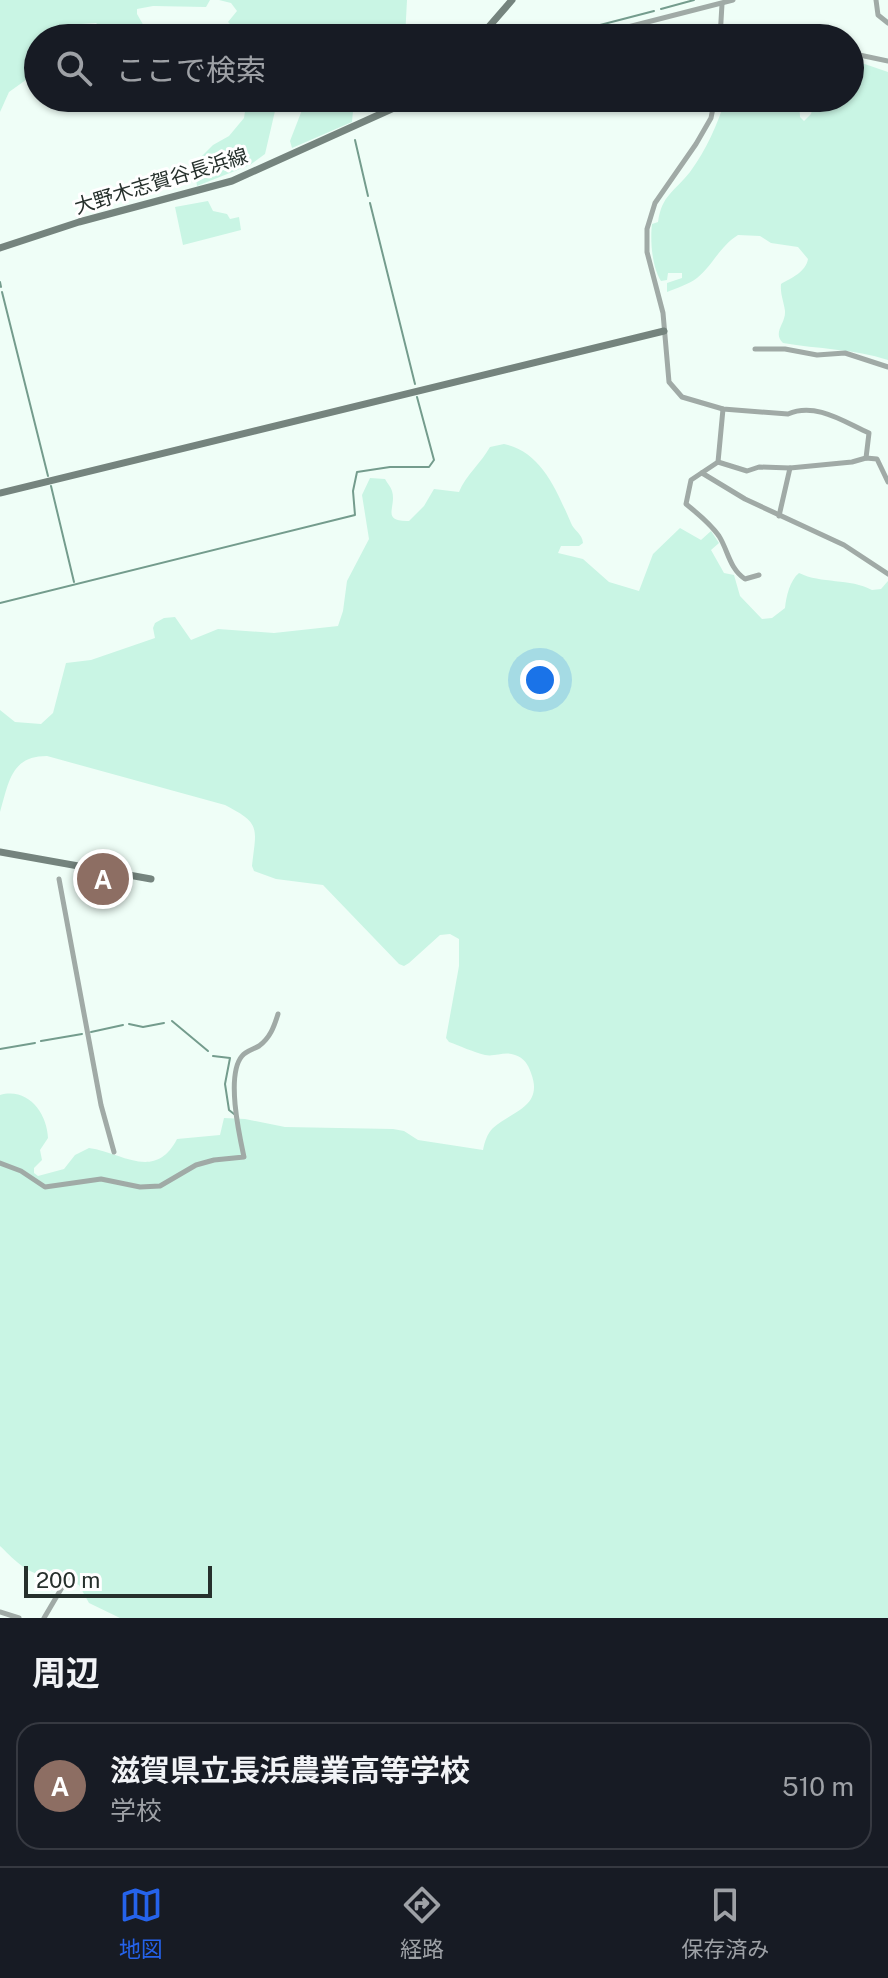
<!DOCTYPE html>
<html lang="ja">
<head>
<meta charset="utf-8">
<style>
	body { margin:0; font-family:"Public Sans","Noto Sans JP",sans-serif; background:#242831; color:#f1f3f6 }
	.scale { position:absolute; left:24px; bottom:20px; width:188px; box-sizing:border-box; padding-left:8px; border:4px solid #26302c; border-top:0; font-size:22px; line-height:28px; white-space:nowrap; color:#26302c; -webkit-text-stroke:6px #fff; paint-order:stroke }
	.you { position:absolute; left:540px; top:680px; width:28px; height:28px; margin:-20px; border:6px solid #fff; border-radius:50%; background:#1a73e8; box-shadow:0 0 0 12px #1a73e833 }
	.badge { display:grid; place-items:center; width:52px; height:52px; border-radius:50%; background:#2563eb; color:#fff; font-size:26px; font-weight:700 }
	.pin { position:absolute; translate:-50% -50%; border:4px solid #fff; box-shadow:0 2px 8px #0006 }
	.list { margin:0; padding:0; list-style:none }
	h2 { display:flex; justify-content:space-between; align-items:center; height:104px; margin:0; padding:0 32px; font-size:34px }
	h2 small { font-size:26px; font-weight:400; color:#9ea1a6 }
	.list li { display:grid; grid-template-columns:52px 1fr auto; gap:24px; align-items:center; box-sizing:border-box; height:128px; margin:0 16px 16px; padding:0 16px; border:2px solid #363941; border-radius:24px }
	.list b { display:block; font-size:30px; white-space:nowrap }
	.list p { margin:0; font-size:26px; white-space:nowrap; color:#9ea1a6 }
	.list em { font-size:26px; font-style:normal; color:#9ea1a6 }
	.icon { flex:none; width:44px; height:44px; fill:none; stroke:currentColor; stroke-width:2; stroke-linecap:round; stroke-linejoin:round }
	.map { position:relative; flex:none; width:888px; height:1618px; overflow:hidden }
	.search { position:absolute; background:#171b24; box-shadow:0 2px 6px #0004; left:24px; right:24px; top:24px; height:88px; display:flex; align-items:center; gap:20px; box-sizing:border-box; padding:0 28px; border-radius:44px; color:#9ea1a6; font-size:30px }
	.sheet { height:248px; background:#171b24 }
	nav { display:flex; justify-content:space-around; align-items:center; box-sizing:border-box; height:112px; border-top:2px solid #363941; background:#171b24; font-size:22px; color:#9ea1a6 }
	nav a { display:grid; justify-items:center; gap:4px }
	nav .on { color:#2563eb }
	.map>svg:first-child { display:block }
</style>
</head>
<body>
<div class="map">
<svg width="888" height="1618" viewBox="0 0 888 1618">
	<rect width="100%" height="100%" fill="#effef7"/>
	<g fill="#c9f5e4">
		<polygon points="0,0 210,0 206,7 153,6 137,9 137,14 145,28 144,38 116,38 96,23 81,24 60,38 38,38 38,63 30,77 9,92 0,112"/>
		<polygon points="219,0 407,0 405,38 243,38 228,22 237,11 231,3"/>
		<path d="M850,59L888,72V360C854,349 818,349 783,343C772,332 786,324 785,311C784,302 780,294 781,284C791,278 806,272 808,259L798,247L771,243L760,236L738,235C720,246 713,265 697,278C689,284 677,288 667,292V283L682,278V273H668L667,280L661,281C652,267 650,241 652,224L658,222C662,195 674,192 690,172C707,149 717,125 726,98H799L800,117L804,121L811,114L815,98H850Z"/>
		<polygon points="247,98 346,98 346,112 353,111 352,122 292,148 290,141 302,110 275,111 265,154 250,165 197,186 194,164 213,145 229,136 244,118"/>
		<polygon points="208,201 213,211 227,214 230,219 239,217 241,230 183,245 175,207"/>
		<path d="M504,444C541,451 557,491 571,523C574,531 582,533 583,543L579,546H561L558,553L583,559L609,582L639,591L653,554L680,528L701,540L711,531L719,543L711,550L724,573L734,575L740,596L762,619L772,618L785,608C786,597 790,580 799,573C821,584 850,578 872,590L881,589L888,581V1618H120L89,1603L79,1585L54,1572C33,1582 14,1559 0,1546V1095C28,1087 47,1113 48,1138L40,1150L42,1160L34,1168V1173L38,1176L64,1169L75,1155L89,1148C121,1152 155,1182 177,1139L220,1135L224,1118L245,1119L285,1127L393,1129L404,1131L418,1140L483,1150C485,1141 487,1134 493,1128C512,1111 544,1107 531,1073C528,1064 524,1058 515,1055C505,1051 495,1057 485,1055C473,1052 460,1046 449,1042L446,1038L459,966V939L450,934L440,935L409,963L404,966L399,964L323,885L276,879L254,871L252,866C256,828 262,824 225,805L47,756C11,756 9,782 0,812V710L15,722L41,724L53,713L66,663L91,660L155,638L153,628L155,623L164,618L175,617L191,640L218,629L274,633L338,626L343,611L347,581L369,539L362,495L370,478L385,479C387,483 391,487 392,491C397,507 380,522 409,521L424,506L434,489L459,492C466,475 481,463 490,447Z"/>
	</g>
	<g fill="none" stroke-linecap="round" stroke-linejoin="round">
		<g stroke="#749c8d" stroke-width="2">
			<polyline points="661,9 694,0"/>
			<polyline points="550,38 654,11"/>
			<polyline points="355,140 368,196"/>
			<polyline points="370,203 415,384"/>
			<polyline points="0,282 1,287"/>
			<polyline points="2,292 48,476"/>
			<polyline points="51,486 74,582"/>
			<polyline points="0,603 355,515 353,491 357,472 390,467 429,467 434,460 417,397"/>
			<polyline points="172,1021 208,1051"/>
			<polyline points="129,1024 143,1027 164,1023"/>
			<polyline points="91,1032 123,1025"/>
			<polyline points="41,1041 82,1034"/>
			<polyline points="0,1049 35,1043"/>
			<polyline points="213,1056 230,1058 225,1084 229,1110 234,1114"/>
		</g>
		<g stroke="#a0aaa6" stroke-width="5">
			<polyline points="876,0 878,15 888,23"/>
			<polyline points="585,38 733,0"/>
			<polyline points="720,38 722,4"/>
			<polyline points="850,53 888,61"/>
			<path d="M715,98L711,118L696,144L655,203L647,229V252L663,313L669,382L682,397L723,409L788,414C816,402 844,422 869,433L866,458"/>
			<polyline points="755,349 785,349 817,355 845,353 888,367"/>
			<path d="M723,409L718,462L691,480L686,504C697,513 710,523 719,536C728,550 729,568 745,579L759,575"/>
			<polyline points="718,462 747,471 759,467 790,468 852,462 866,458 877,459 888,482"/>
			<polyline points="702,473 745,499 844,545 888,574"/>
			<polyline points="779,516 790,468"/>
			<polyline points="59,879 101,1105 114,1152"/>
			<path d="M0,1163L21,1171L45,1187L101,1179L140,1187L160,1186L196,1165L214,1160L244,1157C239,1134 226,1075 242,1056C246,1051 254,1049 259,1046C270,1038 274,1027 278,1014"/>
			<polyline points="0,1612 19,1618"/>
			<polyline points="44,1618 67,1579"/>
		</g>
		<g stroke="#75847e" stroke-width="7">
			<polyline points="479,38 512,0"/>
			<polyline points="0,248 79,222 232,181 416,98"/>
			<polyline points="0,493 664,331"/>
			<polyline points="0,852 151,879"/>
		</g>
	</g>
	<g text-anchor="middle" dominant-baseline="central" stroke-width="6" stroke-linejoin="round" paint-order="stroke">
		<g font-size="20" fill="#26302c" stroke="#fff">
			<text transform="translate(161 181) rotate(-17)">大野木志賀谷長浜線</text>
		</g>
	</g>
</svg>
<div class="scale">200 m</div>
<div class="you"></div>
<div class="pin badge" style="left:103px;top:879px;background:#8d6e63">A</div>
<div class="search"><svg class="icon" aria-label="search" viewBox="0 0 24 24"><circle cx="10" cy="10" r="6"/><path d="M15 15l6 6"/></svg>ここで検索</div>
</div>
<section class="sheet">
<h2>周辺<small></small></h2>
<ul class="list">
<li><span class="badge" style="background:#8d6e63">A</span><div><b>滋賀県立長浜農業高等学校</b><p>学校</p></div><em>510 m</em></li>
</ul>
</section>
<nav>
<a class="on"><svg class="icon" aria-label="map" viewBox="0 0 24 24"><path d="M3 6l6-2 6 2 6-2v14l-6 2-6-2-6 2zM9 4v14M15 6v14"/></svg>地図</a>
<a><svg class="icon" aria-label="directions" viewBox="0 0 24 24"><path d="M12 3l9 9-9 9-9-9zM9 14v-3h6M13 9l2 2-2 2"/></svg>経路</a>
<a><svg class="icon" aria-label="saved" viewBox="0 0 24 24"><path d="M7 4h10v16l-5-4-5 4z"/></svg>保存済み</a>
</nav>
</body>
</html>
